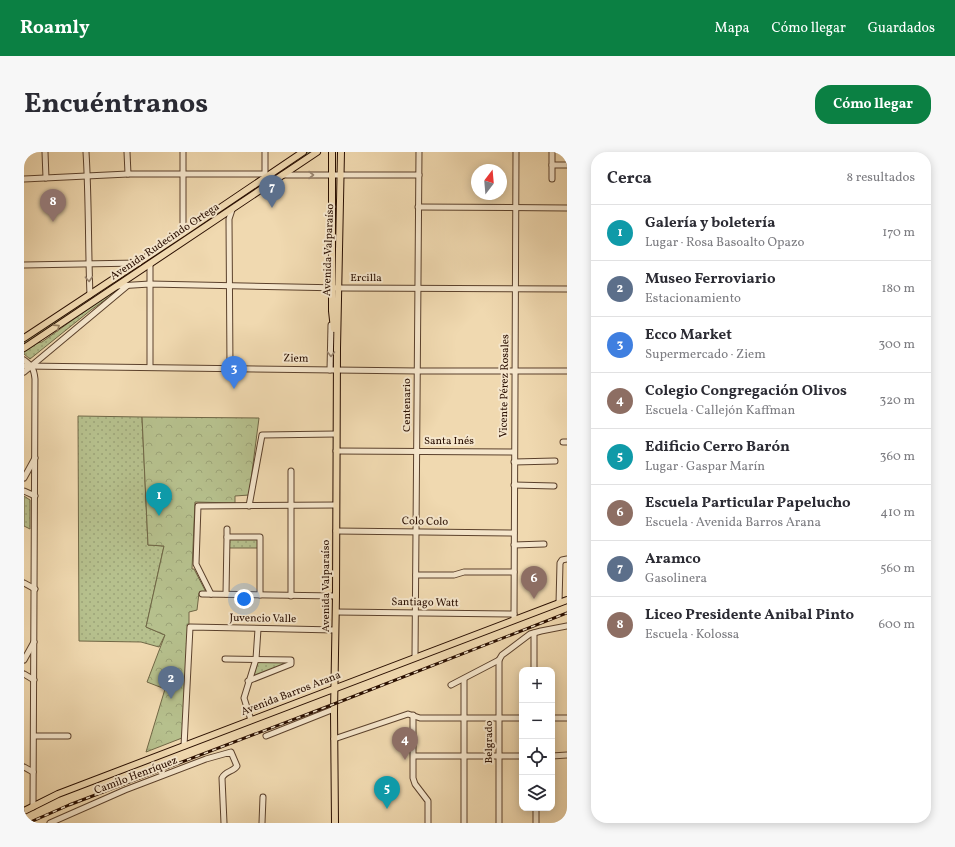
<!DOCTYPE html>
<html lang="es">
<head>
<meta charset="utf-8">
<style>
	body { margin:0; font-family:Vollkorn,serif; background:#f7f7f7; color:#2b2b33 }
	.controls { position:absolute; right:12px; bottom:12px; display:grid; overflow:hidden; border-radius:8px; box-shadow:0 2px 10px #0003 }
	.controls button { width:36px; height:36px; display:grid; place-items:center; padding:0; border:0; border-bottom:1px solid #e1e1e2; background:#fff; color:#2b2b33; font:20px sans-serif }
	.compass { position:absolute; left:447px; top:12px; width:36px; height:36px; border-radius:50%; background:#fff; box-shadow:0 2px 10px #0003; rotate:16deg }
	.you { position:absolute; left:220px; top:447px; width:14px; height:14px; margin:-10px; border:3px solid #fff; border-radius:50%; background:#1a73e8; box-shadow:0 0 0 6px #1a73e833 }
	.badge { display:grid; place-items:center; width:26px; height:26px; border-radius:50%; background:#0b8043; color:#fff; font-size:13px; font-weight:700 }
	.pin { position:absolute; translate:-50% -33px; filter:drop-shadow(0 1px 2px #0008) }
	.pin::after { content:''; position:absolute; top:21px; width:14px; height:12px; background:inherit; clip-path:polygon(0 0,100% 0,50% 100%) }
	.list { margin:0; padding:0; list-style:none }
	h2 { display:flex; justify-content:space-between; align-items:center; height:52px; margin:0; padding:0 16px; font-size:17px }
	h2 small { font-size:13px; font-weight:400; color:#7c7c81 }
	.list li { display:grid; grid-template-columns:26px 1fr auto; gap:12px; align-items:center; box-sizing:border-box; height:56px; padding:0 16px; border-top:1px solid #e1e1e2 }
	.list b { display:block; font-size:15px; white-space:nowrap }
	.list p { margin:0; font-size:13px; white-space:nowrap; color:#7c7c81 }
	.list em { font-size:13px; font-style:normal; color:#7c7c81 }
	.icon { flex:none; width:22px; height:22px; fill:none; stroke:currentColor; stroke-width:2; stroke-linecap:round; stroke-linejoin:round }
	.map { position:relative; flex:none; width:543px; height:671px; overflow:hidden; border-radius:16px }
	header { display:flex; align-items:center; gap:24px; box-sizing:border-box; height:56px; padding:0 20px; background:#0b8043; color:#fff }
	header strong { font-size:19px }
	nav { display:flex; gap:22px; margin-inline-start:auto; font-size:14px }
	.intro { display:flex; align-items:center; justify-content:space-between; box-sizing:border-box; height:96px; padding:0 24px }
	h1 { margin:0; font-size:28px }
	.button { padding:10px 18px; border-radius:16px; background:#0b8043; color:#fff; font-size:14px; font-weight:700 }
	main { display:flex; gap:24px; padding:0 24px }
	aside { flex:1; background:#fff; border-radius:16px; box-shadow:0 2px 10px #0003 }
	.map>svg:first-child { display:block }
</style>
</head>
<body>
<header>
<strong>Roamly</strong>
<nav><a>Mapa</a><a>Cómo llegar</a><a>Guardados</a></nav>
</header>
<div class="intro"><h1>Encuéntranos</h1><a class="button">Cómo llegar</a></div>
<main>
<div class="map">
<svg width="543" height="671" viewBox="0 0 543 671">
	<defs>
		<pattern id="grass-dots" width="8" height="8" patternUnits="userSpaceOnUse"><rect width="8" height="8" fill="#b6c08d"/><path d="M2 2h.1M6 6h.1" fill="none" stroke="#9ca478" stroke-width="1.8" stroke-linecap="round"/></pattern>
		<pattern id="park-crowns" width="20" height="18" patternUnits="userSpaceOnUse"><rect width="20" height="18" fill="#b6c08d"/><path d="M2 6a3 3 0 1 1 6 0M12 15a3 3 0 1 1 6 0" fill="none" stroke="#9ca478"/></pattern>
	</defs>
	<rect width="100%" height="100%" fill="#f0d9b0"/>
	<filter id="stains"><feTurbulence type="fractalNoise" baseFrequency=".005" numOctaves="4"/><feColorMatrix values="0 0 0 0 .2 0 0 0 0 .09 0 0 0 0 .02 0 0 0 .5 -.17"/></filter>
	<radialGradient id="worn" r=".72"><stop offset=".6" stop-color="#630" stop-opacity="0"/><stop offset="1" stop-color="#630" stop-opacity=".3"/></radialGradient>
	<g fill="url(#grass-dots)" stroke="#706746">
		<polygon points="284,0 288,0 0,193 0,190"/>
		<polygon points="93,136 98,136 67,158 6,207 0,202 0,200 13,191 18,190"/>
		<polygon points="54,264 118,265 124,393 140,394 122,475 141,483 135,495 117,490 55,489"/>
		<polygon points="0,344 6,348 6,377 0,374"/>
		<rect x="205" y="387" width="30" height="9"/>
		<polygon points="234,509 264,510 264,511 229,526"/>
	</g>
	<polygon fill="url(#park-crowns)" stroke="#706746" points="118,265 235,266 225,343 211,344 211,351 171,350 168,417 170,417 182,440 175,441 173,458 165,460 165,492 158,586 122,600 141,537 123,530 141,483 122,475 140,394 124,393"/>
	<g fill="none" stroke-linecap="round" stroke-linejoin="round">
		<g stroke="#5b412c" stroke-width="7">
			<g id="minor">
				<polyline points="21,0 22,26"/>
				<path d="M62,0C65,48 64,95 66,143"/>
				<polyline points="103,0 104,22"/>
				<polyline points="241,0 241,22"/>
				<polyline points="528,13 543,13"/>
				<polyline points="258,23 395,23"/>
				<polyline points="0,27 104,22 241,22"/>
				<polyline points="528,27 528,0"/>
				<polyline points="394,55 543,56"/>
				<polyline points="159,81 159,0"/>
				<polyline points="126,112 126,215"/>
				<polyline points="0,113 115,111"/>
				<polyline points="93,134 126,132 318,136 543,137"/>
				<path d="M0,208C8,214 10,217 11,227L9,655"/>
				<polyline points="0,214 393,219 543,219"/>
				<polyline points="206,216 205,67 208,58"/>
				<polyline points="306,218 307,173"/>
				<polyline points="0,220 103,134"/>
				<polyline points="539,290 543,290"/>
				<polyline points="312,299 490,300"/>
				<polyline points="490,310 531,309"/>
				<polyline points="0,326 11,306"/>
				<polyline points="490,333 530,334"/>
				<polyline points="0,339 11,344"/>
				<polyline points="225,354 238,283 312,282"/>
				<polyline points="312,379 490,381"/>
				<polyline points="203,385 203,377"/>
				<polyline points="490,393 520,392"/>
				<polyline points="392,423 430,423 440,420 490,420"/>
				<polyline points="0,431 11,437"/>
				<polyline points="178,442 312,444"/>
				<polyline points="187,442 172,412 174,354 312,353"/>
				<polyline points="202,442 203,385 236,385 236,443"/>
				<polyline points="267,444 267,319"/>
				<polyline points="535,451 536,411 538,408 543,407"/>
				<polyline points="312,460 490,462"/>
				<polyline points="490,468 492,0"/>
				<polyline points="510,481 510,518"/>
				<polyline points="391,505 395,0"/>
				<polyline points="201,507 267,508 267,512 224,529"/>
				<polyline points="0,508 10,490"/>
				<polyline points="475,508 475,671"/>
				<polyline points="0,522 10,528"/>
				<polyline points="440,527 440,671"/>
				<polyline points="427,533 475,508 478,503 506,482 517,479 543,474"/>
				<polyline points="389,563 389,626 391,632 404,649 404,671"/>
				<polyline points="528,566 543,566"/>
				<polyline points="227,568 220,546 232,507 234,477"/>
				<polyline points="10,584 44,584"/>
				<polyline points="242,584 310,557"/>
				<polyline points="310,587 384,562 396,566 498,566"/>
				<polyline points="160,594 166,475 311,478"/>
				<polyline points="390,604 498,604"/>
				<polyline points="528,604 543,603"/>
				<polyline points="0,615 9,620"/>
				<polyline points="512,656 512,671"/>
				<path d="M26,671L101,638L182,607L207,600L213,614C209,620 201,619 198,626L200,671"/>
				<polyline points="238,671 239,645"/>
			</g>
		</g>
		<g stroke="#290e00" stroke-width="8">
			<g id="major">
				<polyline points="308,0 308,159 310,177"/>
				<polyline points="0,186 159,81 279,0"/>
				<polyline points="0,196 293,0"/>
				<polyline points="0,659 34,642 543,448"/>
				<polyline points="311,671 310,560 312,444 313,196 317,0"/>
			</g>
		</g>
		<use href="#minor" stroke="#f5e6cc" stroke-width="5"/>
		<use href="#major" stroke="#f0d9b0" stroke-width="6"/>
		<g stroke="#290e00" stroke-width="3">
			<polyline id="rail" points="4,671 45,653 310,552 543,461"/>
		</g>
		<use href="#rail" stroke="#f5e6cc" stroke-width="1.5" stroke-dasharray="4.5" stroke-linecap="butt"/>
	</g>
	<defs><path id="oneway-chevron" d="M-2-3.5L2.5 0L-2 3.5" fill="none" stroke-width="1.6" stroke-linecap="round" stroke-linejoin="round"/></defs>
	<g stroke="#998570">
		<use href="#oneway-chevron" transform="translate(287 23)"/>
		<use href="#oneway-chevron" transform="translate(65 127) rotate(87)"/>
		<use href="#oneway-chevron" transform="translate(307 202) rotate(91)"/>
	</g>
	<use stroke="#967e61" href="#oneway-chevron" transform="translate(33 175) rotate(-33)"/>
	<g text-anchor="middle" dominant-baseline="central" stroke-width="4" stroke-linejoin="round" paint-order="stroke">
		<g font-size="11" fill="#290e00" stroke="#f5e6cc">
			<text transform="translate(141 90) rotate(-34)">Avenida Rudecindo Ortega</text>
			<text transform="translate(305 98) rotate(-88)">Avenida Valparaíso</text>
			<text x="342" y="126">Ercilla</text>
			<text transform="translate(272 207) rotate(1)">Ziem</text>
			<text transform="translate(481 234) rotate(-89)">Vicente Pérez Rosales</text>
			<text transform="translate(383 253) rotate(-90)">Centenario</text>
			<text x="425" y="289">Santa Inés</text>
			<text transform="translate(401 370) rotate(1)">Colo Colo</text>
			<text transform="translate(302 434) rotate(-90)">Avenida Valparaíso</text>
			<text transform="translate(401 451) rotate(1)">Santiago Watt</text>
			<text transform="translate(239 467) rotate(1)">Juvencio Valle</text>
			<text transform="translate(267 542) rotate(-21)">Avenida Barros Arana</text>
			<text transform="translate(465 590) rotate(-90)">Belgrado</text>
			<text transform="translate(112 624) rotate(-21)">Camilo Henríquez</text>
		</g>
	</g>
	<rect width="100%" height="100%" filter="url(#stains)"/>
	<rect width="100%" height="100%" fill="url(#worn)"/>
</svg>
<div class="controls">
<button>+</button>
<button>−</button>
<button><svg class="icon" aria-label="locate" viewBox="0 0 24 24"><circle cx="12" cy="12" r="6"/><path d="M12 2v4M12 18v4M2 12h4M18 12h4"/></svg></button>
<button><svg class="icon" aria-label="layers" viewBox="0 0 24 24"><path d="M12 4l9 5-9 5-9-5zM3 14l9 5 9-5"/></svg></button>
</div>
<svg class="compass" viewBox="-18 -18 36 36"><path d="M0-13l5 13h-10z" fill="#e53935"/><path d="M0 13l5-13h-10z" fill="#7c7c81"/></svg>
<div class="you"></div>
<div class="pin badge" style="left:135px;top:364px;background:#0f9aa8">1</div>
<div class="pin badge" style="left:147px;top:547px;background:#5c6f8a">2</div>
<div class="pin badge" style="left:210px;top:237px;background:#3f7fe0">3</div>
<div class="pin badge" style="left:381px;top:608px;background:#8d6e63">4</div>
<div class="pin badge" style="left:363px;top:657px;background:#0f9aa8">5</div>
<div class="pin badge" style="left:510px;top:447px;background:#8d6e63">6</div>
<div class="pin badge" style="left:248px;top:56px;background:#5c6f8a">7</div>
<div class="pin badge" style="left:29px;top:70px;background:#8d6e63">8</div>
</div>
<aside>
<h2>Cerca<small>8 resultados</small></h2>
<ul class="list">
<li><span class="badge" style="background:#0f9aa8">1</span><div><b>Galería y boletería</b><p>Lugar · Rosa Basoalto Opazo</p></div><em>170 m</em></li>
<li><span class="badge" style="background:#5c6f8a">2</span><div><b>Museo Ferroviario</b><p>Estacionamiento</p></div><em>180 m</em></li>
<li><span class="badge" style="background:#3f7fe0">3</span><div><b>Ecco Market</b><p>Supermercado · Ziem</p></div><em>300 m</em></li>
<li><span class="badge" style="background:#8d6e63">4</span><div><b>Colegio Congregación Olivos</b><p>Escuela · Callejón Kaffman</p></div><em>320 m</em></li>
<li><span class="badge" style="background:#0f9aa8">5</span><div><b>Edificio Cerro Barón</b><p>Lugar · Gaspar Marín</p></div><em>360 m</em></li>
<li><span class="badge" style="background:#8d6e63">6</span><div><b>Escuela Particular Papelucho</b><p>Escuela · Avenida Barros Arana</p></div><em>410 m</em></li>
<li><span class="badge" style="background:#5c6f8a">7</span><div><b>Aramco</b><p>Gasolinera</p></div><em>560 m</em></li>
<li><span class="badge" style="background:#8d6e63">8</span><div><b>Liceo Presidente Anibal Pinto</b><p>Escuela · Kolossa</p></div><em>600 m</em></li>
</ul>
</aside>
</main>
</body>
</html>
